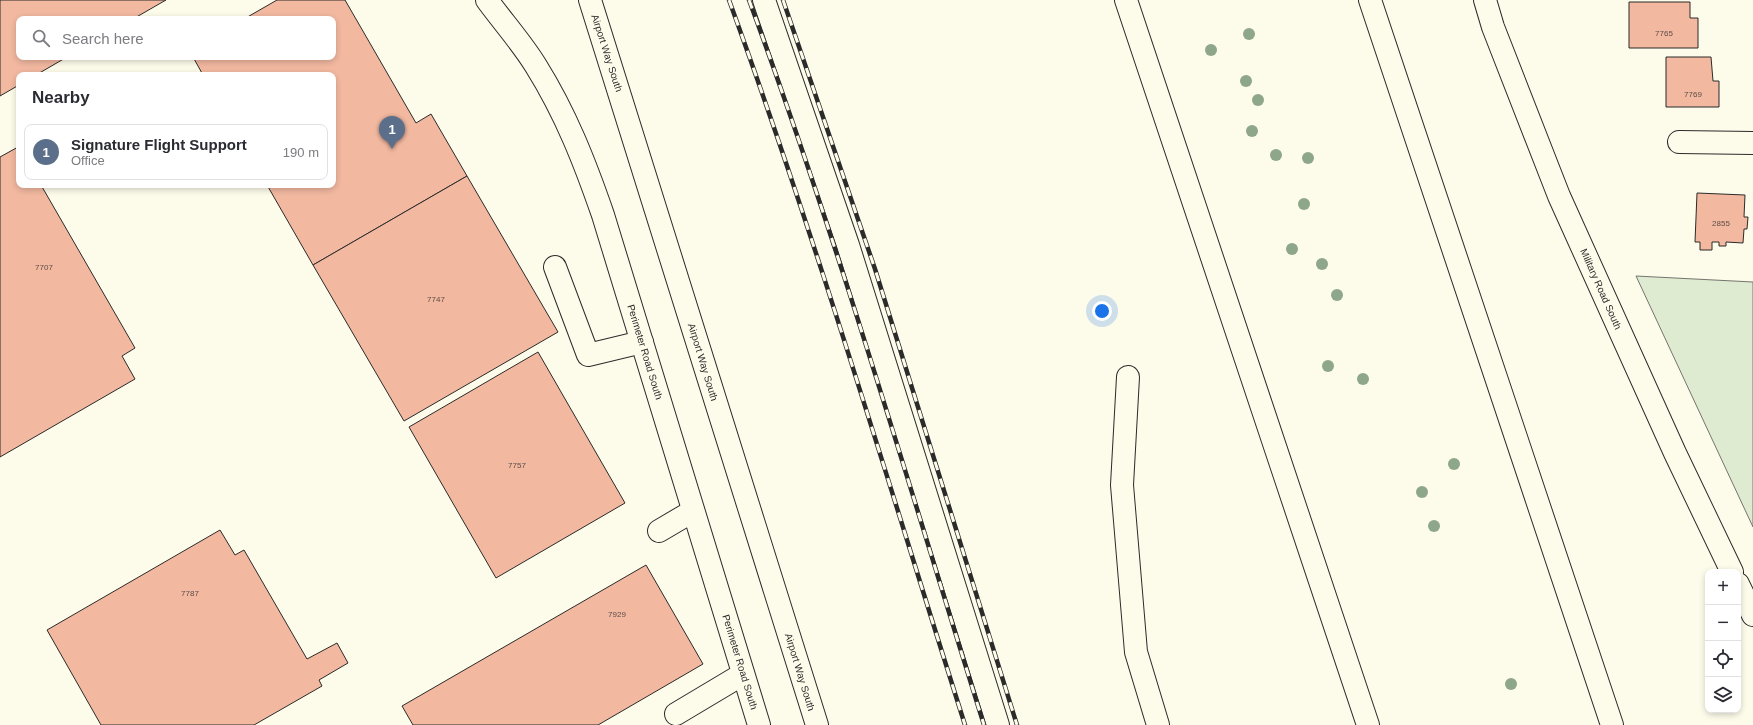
<!DOCTYPE html>
<html lang="en">
<head>
<meta charset="utf-8">
<style>
	body { margin:0; font-family:Arial,sans-serif; background:#f7f7f7; color:#2b2b33 }
	.controls { position:absolute; right:12px; bottom:12px; display:grid; overflow:hidden; border-radius:8px; box-shadow:0 2px 6px #0003 }
	.controls button { width:36px; height:36px; display:grid; place-items:center; padding:0; border:0; border-bottom:1px solid #e1e1e2; background:#fff; color:#2b2b33; font:20px sans-serif }
	.you { position:absolute; left:1102px; top:311px; width:14px; height:14px; margin:-10px; border:3px solid #fff; border-radius:50%; background:#1a73e8; box-shadow:0 0 0 6px #1a73e833 }
	.badge { display:grid; place-items:center; width:26px; height:26px; border-radius:50%; background:#2563eb; color:#fff; font-size:13px; font-weight:700 }
	.pin { position:absolute; translate:-50% -33px; filter:drop-shadow(0 1px 2px #0008) }
	.pin::after { content:''; position:absolute; top:21px; width:14px; height:12px; background:inherit; clip-path:polygon(0 0,100% 0,50% 100%) }
	.list { margin:0; padding:0; list-style:none }
	h2 { display:flex; justify-content:space-between; align-items:center; height:52px; margin:0; padding:0 16px; font-size:17px }
	h2 small { font-size:13px; font-weight:400; color:#7c7c81 }
	.list li { display:grid; grid-template-columns:26px 1fr auto; gap:12px; align-items:center; box-sizing:border-box; height:56px; margin:0 8px 8px; padding:0 8px; border:1px solid #e1e1e2; border-radius:8px }
	.list b { display:block; font-size:15px; white-space:nowrap }
	.list p { margin:0; font-size:13px; white-space:nowrap; color:#7c7c81 }
	.list em { font-size:13px; font-style:normal; color:#7c7c81 }
	.icon { flex:none; width:22px; height:22px; fill:none; stroke:currentColor; stroke-width:2; stroke-linecap:round; stroke-linejoin:round }
	.map { position:relative; flex:none; width:1753px; height:725px; overflow:hidden }
	.search { position:absolute; background:#fff; box-shadow:0 2px 6px #0003; left:16px; top:16px; width:320px; height:44px; display:flex; align-items:center; gap:10px; box-sizing:border-box; padding:0 14px; border-radius:8px; color:#7c7c81; font-size:15px }
	.panel { position:absolute; background:#fff; box-shadow:0 2px 6px #0003; left:16px; top:72px; width:320px; height:116px; border-radius:8px }
	.map>svg:first-child { display:block }
</style>
</head>
<body>
<div class="map">
<svg width="1753" height="725" viewBox="0 0 1753 725">
	<rect width="100%" height="100%" fill="#fdfbea"/>
	<polygon fill="#deebd1" stroke="#74746e" points="1636,276 1753,282 1753,527"/>
	<g fill="#f2b8a0" stroke="#2b2b2b">
		<polygon points="0,0 166,0 133,19 19,19 19,57 67,57 36,75 19,75 19,85 0,96"/>
		<polygon points="277,0 345,0 416,123 431,114 467,176 313,265 267,185 333,185 333,75 203,75 193,57 333,57 333,19 244,19"/>
		<polygon points="1629,2 1690,2 1690,18 1698,18 1698,48 1629,48"/>
		<polygon points="1666,57 1711,57 1713,81 1719,81 1719,107 1666,107"/>
		<polygon points="18,147 19,185 41,185 135,348 122,356 135,379 0,457 0,157"/>
		<polygon points="467,176 558,332 404,421 313,265"/>
		<polygon points="1697,193 1745,195 1744,217 1748,217 1747,229 1744,229 1743,243 1726,242 1726,246 1719,246 1719,242 1712,242 1712,250 1700,250 1700,242 1695,242"/>
		<polygon points="538,352 625,503 496,578 409,427"/>
		<polygon points="220,530 235,555 244,550 307,659 337,643 348,663 319,680 322,686 254,725 101,725 47,630"/>
		<polygon points="646,565 703,664 598,725 413,725 402,706"/>
	</g>
	<g fill="none" stroke-linecap="round" stroke-linejoin="round">
		<g stroke="#2b2b2b" stroke-width="24">
			<g id="minor">
				<path d="M487,0C503,22 522,43 536,66C566,114 585,163 603,215L759,725"/>
				<polyline points="764,0 848,245 998,725"/>
				<polyline points="1485,0 1493,27 1559,196 1675,453 1732,572"/>
				<polyline points="1679,142 1753,143"/>
				<polyline points="555,267 588,355 642,342"/>
				<polyline points="1128,377 1122,485 1136,652 1158,725"/>
				<polyline points="659,531 693,511"/>
				<polyline points="1738,584 1753,615"/>
				<polyline points="676,714 743,674"/>
			</g>
		</g>
		<g stroke="#2b2b2b" stroke-width="24">
			<polyline id="major" points="590,0 817,725"/>
		</g>
		<g stroke="#2b2b2b" stroke-width="24">
			<g id="highway">
				<polyline points="1126,0 1368,725"/>
				<polyline points="1370,0 1612,725"/>
			</g>
		</g>
		<use href="#minor" stroke="#fdfbea" stroke-width="22"/>
		<use href="#major" stroke="#fdfbea" stroke-width="22"/>
		<use href="#highway" stroke="#fdfbea" stroke-width="22"/>
		<g stroke="#2b2b2b" stroke-width="4.5">
			<g id="rail">
				<path d="M729,0C816,239 888,482 965,725"/>
				<path d="M749,0C837,238 908,483 984,725"/>
				<polyline points="783,0 875,269 1017,725"/>
			</g>
		</g>
		<use href="#rail" stroke="#fdfbea" stroke-width="3" stroke-dasharray="9" stroke-linecap="butt"/>
	</g>
	<g fill="#8ea78a">
		<circle cx="1249" cy="34" r="6"/>
		<circle cx="1211" cy="50" r="6"/>
		<circle cx="1246" cy="81" r="6"/>
		<circle cx="1258" cy="100" r="6"/>
		<circle cx="1252" cy="131" r="6"/>
		<circle cx="1276" cy="155" r="6"/>
		<circle cx="1308" cy="158" r="6"/>
		<circle cx="1304" cy="204" r="6"/>
		<circle cx="1292" cy="249" r="6"/>
		<circle cx="1322" cy="264" r="6"/>
		<circle cx="1337" cy="295" r="6"/>
		<circle cx="1328" cy="366" r="6"/>
		<circle cx="1363" cy="379" r="6"/>
		<circle cx="1454" cy="464" r="6"/>
		<circle cx="1422" cy="492" r="6"/>
		<circle cx="1434" cy="526" r="6"/>
		<circle cx="1511" cy="684" r="6"/>
	</g>
	<g text-anchor="middle" dominant-baseline="central" stroke-width="3" stroke-linejoin="round" paint-order="stroke">
		<g font-size="8" fill="#5d4e48">
			<text x="1664" y="33">7765</text>
			<text x="1693" y="94">7769</text>
			<text x="1721" y="223">2855</text>
			<text x="44" y="267">7707</text>
			<text x="436" y="299">7747</text>
			<text x="517" y="465">7757</text>
			<text x="190" y="593">7787</text>
			<text x="617" y="614">7929</text>
		</g>
		<g font-size="10" fill="#2b2b2b" stroke="#fdfbea">
			<text transform="translate(607 53) rotate(72)">Airport Way South</text>
			<text transform="translate(1601 289) rotate(66)">Military Road South</text>
			<text transform="translate(645 352) rotate(73)">Perimeter Road South</text>
			<text transform="translate(703 362) rotate(73)">Airport Way South</text>
			<text transform="translate(740 662) rotate(73)">Perimeter Road South</text>
			<text transform="translate(800 672) rotate(73)">Airport Way South</text>
		</g>
	</g>
</svg>
<div class="controls">
<button>+</button>
<button>−</button>
<button><svg class="icon" aria-label="locate" viewBox="0 0 24 24"><circle cx="12" cy="12" r="6"/><path d="M12 2v4M12 18v4M2 12h4M18 12h4"/></svg></button>
<button><svg class="icon" aria-label="layers" viewBox="0 0 24 24"><path d="M12 4l9 5-9 5-9-5zM3 14l9 5 9-5"/></svg></button>
</div>
<div class="you"></div>
<div class="pin badge" style="left:392px;top:149px;background:#5c6f8a">1</div>
<div class="search"><svg class="icon" aria-label="search" viewBox="0 0 24 24"><circle cx="10" cy="10" r="6"/><path d="M15 15l6 6"/></svg>Search here</div>
<section class="panel">
<h2>Nearby<small></small></h2>
<ul class="list">
<li><span class="badge" style="background:#5c6f8a">1</span><div><b>Signature Flight Support</b><p>Office</p></div><em>190 m</em></li>
</ul>
</section>
</div>
</body>
</html>
